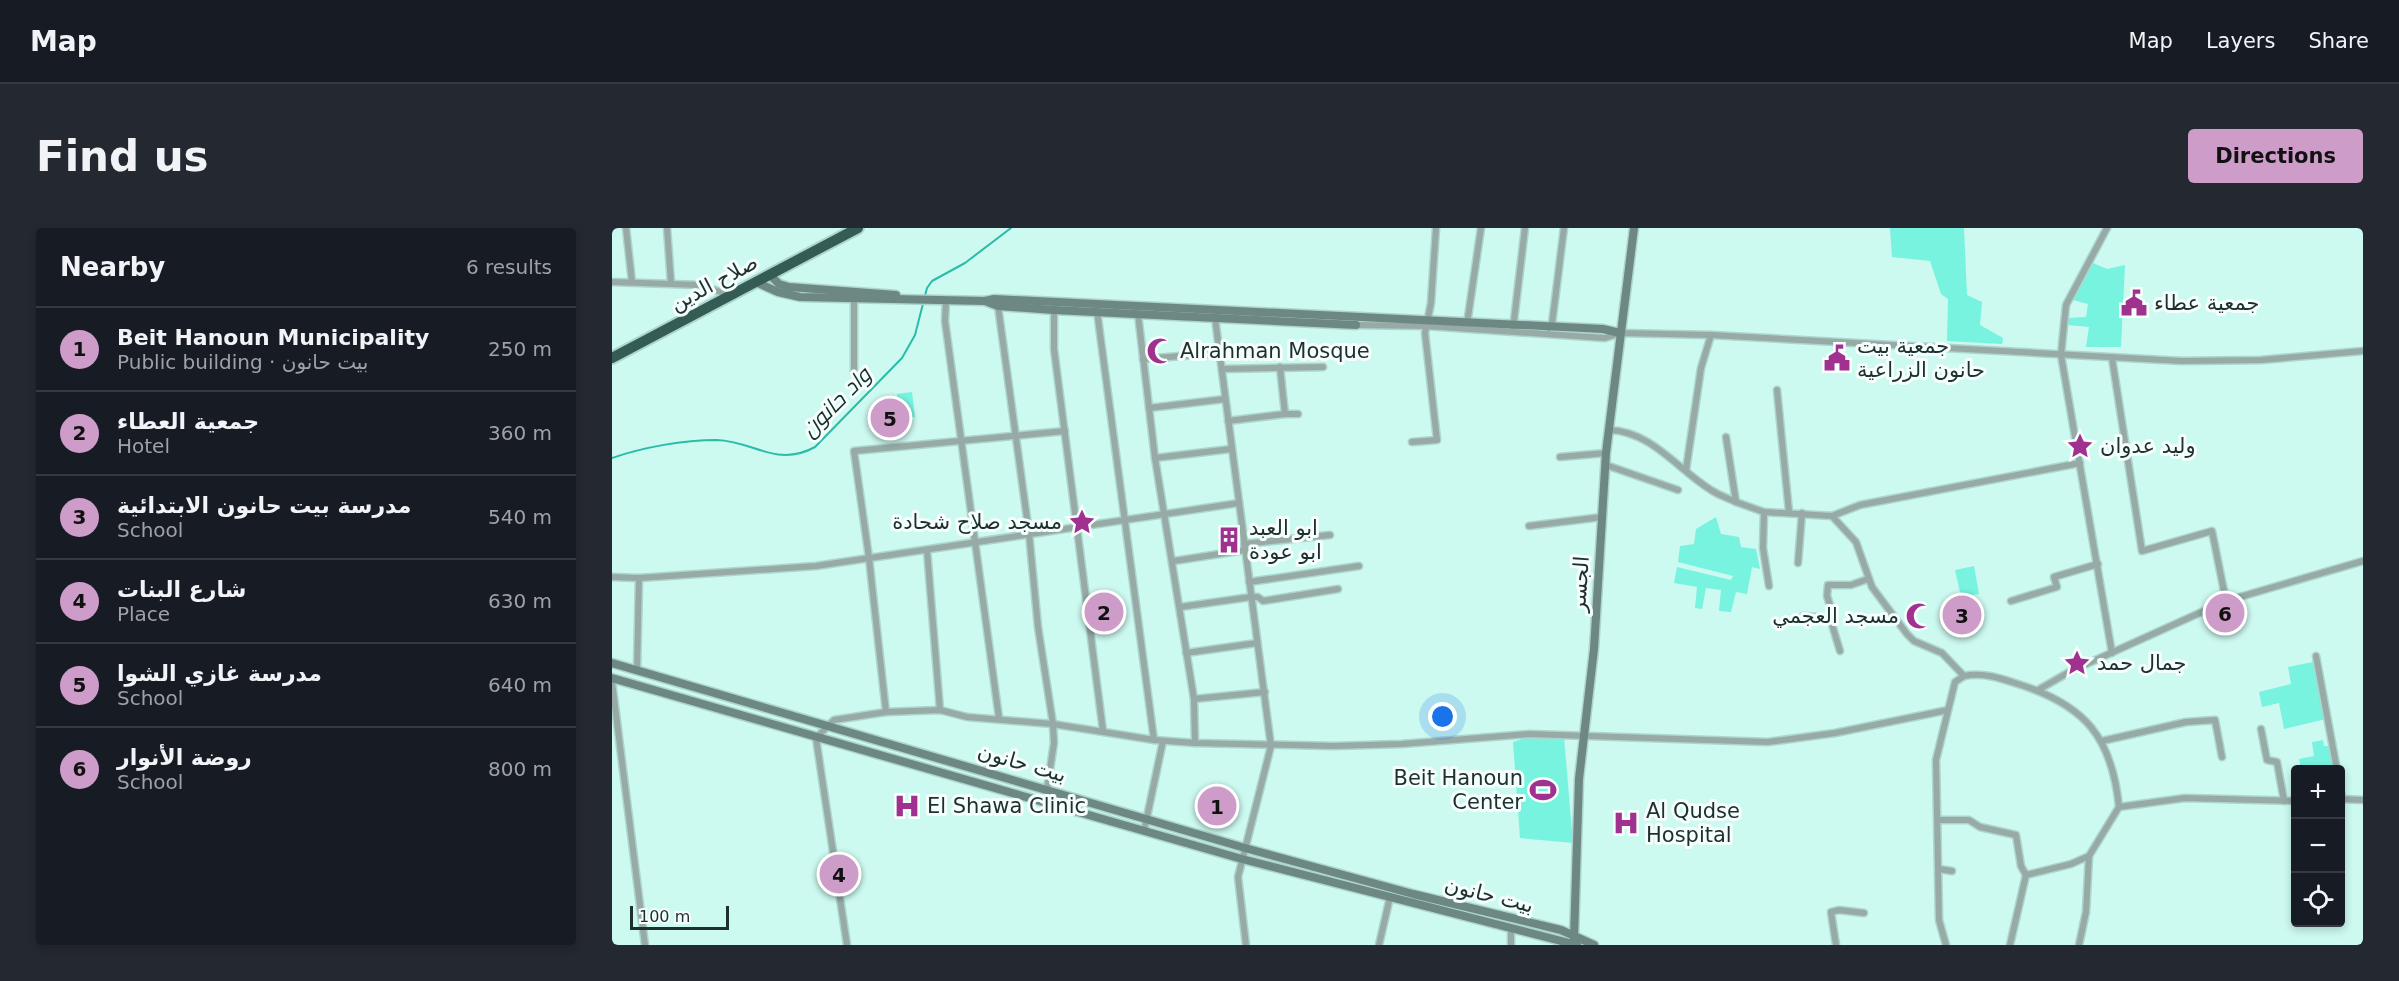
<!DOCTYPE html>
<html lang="en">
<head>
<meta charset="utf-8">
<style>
	body { margin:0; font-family:"DejaVu Sans",Cairo,sans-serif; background:#242831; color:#f1f3f6 }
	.controls { position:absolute; right:18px; bottom:18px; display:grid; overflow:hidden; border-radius:6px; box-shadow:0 3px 9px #0003 }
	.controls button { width:54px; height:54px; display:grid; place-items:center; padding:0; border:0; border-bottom:2px solid #363941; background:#171b24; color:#f1f3f6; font:30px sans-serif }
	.scale { position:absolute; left:18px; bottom:15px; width:99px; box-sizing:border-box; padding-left:6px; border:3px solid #1e302d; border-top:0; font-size:16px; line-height:21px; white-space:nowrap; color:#1e302d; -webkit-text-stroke:4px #f5fefc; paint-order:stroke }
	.you { position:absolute; left:831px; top:489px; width:21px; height:21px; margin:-15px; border:4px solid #fff; border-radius:50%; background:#1a73e8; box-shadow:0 0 0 9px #1a73e833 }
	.badge { display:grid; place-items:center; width:39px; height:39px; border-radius:50%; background:#cd9cc8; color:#111; font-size:20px; font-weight:700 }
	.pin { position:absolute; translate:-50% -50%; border:3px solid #fff; box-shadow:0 2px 6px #0006 }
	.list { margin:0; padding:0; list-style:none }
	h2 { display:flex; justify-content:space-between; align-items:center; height:78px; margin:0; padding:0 24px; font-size:26px }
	h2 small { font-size:20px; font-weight:400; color:#9ea1a6 }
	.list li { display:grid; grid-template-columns:39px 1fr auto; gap:18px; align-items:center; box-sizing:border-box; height:84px; padding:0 24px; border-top:2px solid #363941 }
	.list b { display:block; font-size:22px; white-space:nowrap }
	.list p { margin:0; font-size:20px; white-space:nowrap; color:#9ea1a6 }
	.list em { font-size:20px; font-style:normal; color:#9ea1a6 }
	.icon { flex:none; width:33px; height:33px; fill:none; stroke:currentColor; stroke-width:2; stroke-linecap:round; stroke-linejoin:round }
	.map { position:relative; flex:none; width:1751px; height:717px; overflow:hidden; border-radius:6px }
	header { display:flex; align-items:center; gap:36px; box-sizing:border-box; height:84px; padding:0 30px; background:#171b24; border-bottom:2px solid #363941 }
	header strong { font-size:28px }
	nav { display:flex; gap:33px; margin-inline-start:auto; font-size:21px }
	.intro { display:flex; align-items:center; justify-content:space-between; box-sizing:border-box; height:144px; padding:0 36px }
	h1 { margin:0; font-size:42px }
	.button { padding:15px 27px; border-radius:6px; background:#cd9cc8; color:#111; font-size:21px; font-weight:700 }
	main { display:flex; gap:36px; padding:0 36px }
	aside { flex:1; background:#171b24; border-radius:6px; box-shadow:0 3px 9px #0003 }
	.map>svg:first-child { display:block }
</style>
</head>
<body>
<header>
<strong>Map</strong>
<nav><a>Map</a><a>Layers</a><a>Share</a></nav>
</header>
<div class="intro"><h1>Find us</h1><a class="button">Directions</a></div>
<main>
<aside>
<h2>Nearby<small>6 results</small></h2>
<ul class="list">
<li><span class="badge">1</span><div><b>Beit Hanoun Municipality</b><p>Public building · بيت حانون</p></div><em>250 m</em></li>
<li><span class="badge">2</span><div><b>جمعية العطاء</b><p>Hotel</p></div><em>360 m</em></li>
<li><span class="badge">3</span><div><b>مدرسة بيت حانون الابتدائية</b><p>School</p></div><em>540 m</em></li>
<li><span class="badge">4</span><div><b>شارع البنات</b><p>Place</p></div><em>630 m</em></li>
<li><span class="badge">5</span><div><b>مدرسة غازي الشوا</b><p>School</p></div><em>640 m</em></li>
<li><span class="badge">6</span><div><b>روضة الأنوار</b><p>School</p></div><em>800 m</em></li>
</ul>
</aside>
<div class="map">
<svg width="1751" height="717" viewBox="0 0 1751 717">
	<rect width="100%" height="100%" fill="#ccf9f0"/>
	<g fill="#77f3e0">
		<polygon points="1278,0 1352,0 1355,67 1370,74 1368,97 1391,110 1390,116 1335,113 1336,71 1329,66 1318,33 1280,29"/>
		<polygon points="1481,35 1495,41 1513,37 1509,119 1474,119 1477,99 1456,97 1456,90 1474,89 1476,76 1461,72"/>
		<polygon points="300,164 303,189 289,191 285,166"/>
		<polygon points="1104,289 1109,306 1127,309 1129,319 1144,321 1148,341 1140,339 1135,366 1124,364 1119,384 1107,383 1109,362 1094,360 1090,381 1083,380 1085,359 1062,355 1065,339 1119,352 1121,348 1066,334 1068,318 1082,316 1084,301"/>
		<polygon points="1362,338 1367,366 1349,369 1343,342"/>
		<polygon points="1701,434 1714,491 1672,501 1667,475 1650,479 1647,464 1679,456 1676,439"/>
		<polygon points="952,509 961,615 908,610 901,514 913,510"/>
		<polygon points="1711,512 1712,518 1718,518 1722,541 1689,541 1687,531 1702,528 1700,514"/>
	</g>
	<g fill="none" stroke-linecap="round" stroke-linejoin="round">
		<path stroke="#2bbba9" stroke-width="2" d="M0,230C32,219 71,212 105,212C141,213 165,240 203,219L290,130L303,107L315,60L320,53L353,35L399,0"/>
		<g stroke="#add5cd" stroke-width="9">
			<g id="street">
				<polyline points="14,0 20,54"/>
				<polyline points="55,0 59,55"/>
				<polyline points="1495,0 1454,77 1449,127 1500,425"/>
				<polyline points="0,54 88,57 117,67"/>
				<polyline points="242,71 242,145"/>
				<polyline points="334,72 333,93 387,490"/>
				<polyline points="386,78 417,305 426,399 441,496 442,515 435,561"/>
				<polyline points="442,82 442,121 491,503"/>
				<polyline points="485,83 542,512"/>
				<polyline points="526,86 543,230 582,471 583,515"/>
				<polyline points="603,90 659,518 626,649 634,717"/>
				<polyline points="855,96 869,0"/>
				<polyline points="744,97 814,98 993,110 1008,105 1099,107 1570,133 1649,132 1751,123"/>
				<polyline points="937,100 940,96 952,0"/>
				<polyline points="901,101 913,0"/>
				<polyline points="1500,130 1530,323 1600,303 1614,373"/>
				<polyline points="531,131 607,125"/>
				<polyline points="610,141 711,139"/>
				<polyline points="1165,162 1177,284"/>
				<polyline points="537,180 613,171"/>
				<polyline points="673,186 686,186"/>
				<polyline points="616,193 673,186 668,139"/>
				<path d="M997,202C1039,203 1065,241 1099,262C1106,267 1116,270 1124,274"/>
				<path d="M1114,209L1124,274L1152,284L1220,288L1244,314L1260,359L1295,406L1302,413L1330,425L1352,448C1370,444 1388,450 1406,456C1473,477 1500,509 1507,579L1477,628L1474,684L1467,717"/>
				<polyline points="800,214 825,212 813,105 819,75 824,0"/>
				<polyline points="948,229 994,225"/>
				<polyline points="543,230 619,221"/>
				<polyline points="994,237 1066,262"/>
				<polyline points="1074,242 1089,140 1099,107"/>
				<polyline points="1152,284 1151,320 1157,358"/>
				<polyline points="1220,288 1248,277 1468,235"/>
				<polyline points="917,298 990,289"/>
				<polyline points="632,316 718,307"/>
				<polyline points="315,322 328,482"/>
				<polyline points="562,333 633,322"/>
				<polyline points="1186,335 1190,285"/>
				<polyline points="0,349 27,350 25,442"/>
				<polyline points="27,350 204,338 627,275"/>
				<polyline points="637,354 747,338"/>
				<polyline points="1399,373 1445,359 1442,349 1486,336"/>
				<polyline points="568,379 639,369 646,369 651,373 726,361"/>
				<polyline points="1191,388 1218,390 1221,386 1215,368 1216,357 1239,357 1256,351"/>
				<polyline points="1218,390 1228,423"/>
				<polyline points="574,425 645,415"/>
				<polyline points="1704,428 1725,542"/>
				<polyline points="0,454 33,717"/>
				<polyline points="1426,462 1459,443 1614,373 1751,333"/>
				<polyline points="582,471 653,464"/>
				<polyline points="274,484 257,330 242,223 453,203"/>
				<polyline points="1649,501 1655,532 1665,534 1672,573"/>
				<polyline points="1490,513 1574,494 1603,492 1610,529"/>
				<polyline points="1728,559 1730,571"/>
				<polyline points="1728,571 1751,572"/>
				<polyline points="1507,579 1573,570 1684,573"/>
				<polyline points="1326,592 1357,592 1368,599 1404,607 1409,638 1414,647"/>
				<polyline points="532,603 551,513"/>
				<polyline points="1327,641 1340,643"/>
				<polyline points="899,701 899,717"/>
				<polyline points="235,717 204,510 222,492 274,484 328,482 355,489 441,496 542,512 583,515 722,518 790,516 917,506 1156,514 1223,505 1336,482"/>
				<polyline points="767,717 778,669"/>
				<polyline points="1224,717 1219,684 1227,682 1252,685"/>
				<polyline points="1334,717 1327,692 1324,532 1343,454 1352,448"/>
				<polyline points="1398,717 1414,647 1459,636 1477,628"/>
			</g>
		</g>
		<g stroke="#add5cd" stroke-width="11">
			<g id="secondary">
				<polyline points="159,48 167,56 177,59 284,67"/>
				<polyline points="146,55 166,64 188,69 373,73 382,71 991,101 1008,105"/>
				<polyline points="373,73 386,78 442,82 744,97"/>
				<polyline points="0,435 633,620 801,666 949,702 982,717"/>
				<polyline points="0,450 630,631 965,717"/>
				<polyline points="962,710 967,551 982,421 994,225 1022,0"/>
			</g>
		</g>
		<g stroke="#add5cd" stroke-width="14">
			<polyline id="highway" points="0,130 246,0"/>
		</g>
		<use href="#street" stroke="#97aaa6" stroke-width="6"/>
		<use href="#secondary" stroke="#6d8883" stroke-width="8"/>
		<use href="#highway" stroke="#345c55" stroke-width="10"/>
	</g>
	<defs>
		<g id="civic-bare" transform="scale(2.07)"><path d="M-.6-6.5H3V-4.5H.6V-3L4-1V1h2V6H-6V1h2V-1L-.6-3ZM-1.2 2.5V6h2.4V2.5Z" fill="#a0318f" stroke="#f5fefc" stroke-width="2.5" paint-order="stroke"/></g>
		<g id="mosque-bare" transform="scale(2.07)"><path d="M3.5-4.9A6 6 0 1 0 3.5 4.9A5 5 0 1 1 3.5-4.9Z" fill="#a0318f" stroke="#f5fefc" stroke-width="2.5" paint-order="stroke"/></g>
		<g id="sight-bare" transform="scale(2.07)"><path d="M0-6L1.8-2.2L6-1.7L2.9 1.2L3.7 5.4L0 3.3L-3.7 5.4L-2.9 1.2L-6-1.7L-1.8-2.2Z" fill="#a0318f" stroke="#f5fefc" stroke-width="2.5" paint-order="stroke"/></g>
		<g id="building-bare" transform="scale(2.07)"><path d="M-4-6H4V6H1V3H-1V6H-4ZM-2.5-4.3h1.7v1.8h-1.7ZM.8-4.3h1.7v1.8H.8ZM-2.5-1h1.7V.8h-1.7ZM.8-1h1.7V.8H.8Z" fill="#a0318f" stroke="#f5fefc" stroke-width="2.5" paint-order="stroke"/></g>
		<g id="stadium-bare" transform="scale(2.07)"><path d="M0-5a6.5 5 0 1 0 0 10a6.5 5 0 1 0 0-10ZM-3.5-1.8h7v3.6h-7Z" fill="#a0318f" stroke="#f5fefc" stroke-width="2.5" paint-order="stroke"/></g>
		<g id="hospital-bare" transform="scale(2.07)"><path d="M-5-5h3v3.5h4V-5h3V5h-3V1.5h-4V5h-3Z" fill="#a0318f" stroke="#f5fefc" stroke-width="2.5" paint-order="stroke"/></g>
	</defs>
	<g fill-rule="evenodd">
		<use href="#civic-bare" x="1522" y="75"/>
		<use href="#mosque-bare" x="548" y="123"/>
		<use href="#civic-bare" x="1225" y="130"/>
		<use href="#sight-bare" x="1468" y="218"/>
		<use href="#sight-bare" x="470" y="294"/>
		<use href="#building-bare" x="617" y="312"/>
		<use href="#mosque-bare" x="1307" y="388"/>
		<use href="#sight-bare" x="1465" y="435"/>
		<use href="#stadium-bare" x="931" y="562"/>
		<use href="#hospital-bare" x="295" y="578"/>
		<use href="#hospital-bare" x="1014" y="595"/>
	</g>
	<g text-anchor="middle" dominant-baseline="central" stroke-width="6" stroke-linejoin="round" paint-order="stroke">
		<g font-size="21" fill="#1e302d" stroke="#f5fefc">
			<text transform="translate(102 55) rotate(-28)">صلاح الدين</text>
			<text transform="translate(968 356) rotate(-86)">الجسر</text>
			<text transform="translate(410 535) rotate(16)">بيت حانون</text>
			<text transform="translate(877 667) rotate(14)">بيت حانون</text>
		</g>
		<g font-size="21" fill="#1e302d" stroke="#f5fefc" text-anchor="start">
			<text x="1542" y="75">جمعية عطاء</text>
			<text x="1245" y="118">جمعية بيت<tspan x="1245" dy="24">حانون الزراعية</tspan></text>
			<text x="568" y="123">Alrahman Mosque</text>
			<text x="1488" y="218">وليد عدوان</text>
			<text x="450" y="294" text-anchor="end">مسجد صلاح شحادة</text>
			<text x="637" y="300">ابو العبد<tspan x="637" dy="24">ابو عودة</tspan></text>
			<text x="1287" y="388" text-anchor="end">مسجد العجمي</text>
			<text x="1485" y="435">جمال حمد</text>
			<text x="911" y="550" text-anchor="end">Beit Hanoun<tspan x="911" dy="24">Center</tspan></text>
			<text x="315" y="578">El Shawa Clinic</text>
			<text x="1034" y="583">Al Qudse<tspan x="1034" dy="24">Hospital</tspan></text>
		</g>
		<g font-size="22" font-style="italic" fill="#172e2a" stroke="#f5fefc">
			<text transform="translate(224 174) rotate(-45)">واد حانون</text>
		</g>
	</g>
</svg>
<div class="controls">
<button>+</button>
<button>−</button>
<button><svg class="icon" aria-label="locate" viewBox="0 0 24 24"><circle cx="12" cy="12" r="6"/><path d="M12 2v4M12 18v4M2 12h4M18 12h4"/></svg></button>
</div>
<div class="scale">100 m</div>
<div class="you"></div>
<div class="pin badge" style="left:605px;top:578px">1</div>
<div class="pin badge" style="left:492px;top:384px">2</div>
<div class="pin badge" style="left:1350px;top:387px">3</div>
<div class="pin badge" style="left:227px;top:646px">4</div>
<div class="pin badge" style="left:278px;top:190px">5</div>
<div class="pin badge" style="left:1613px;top:385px">6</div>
</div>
</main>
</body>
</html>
